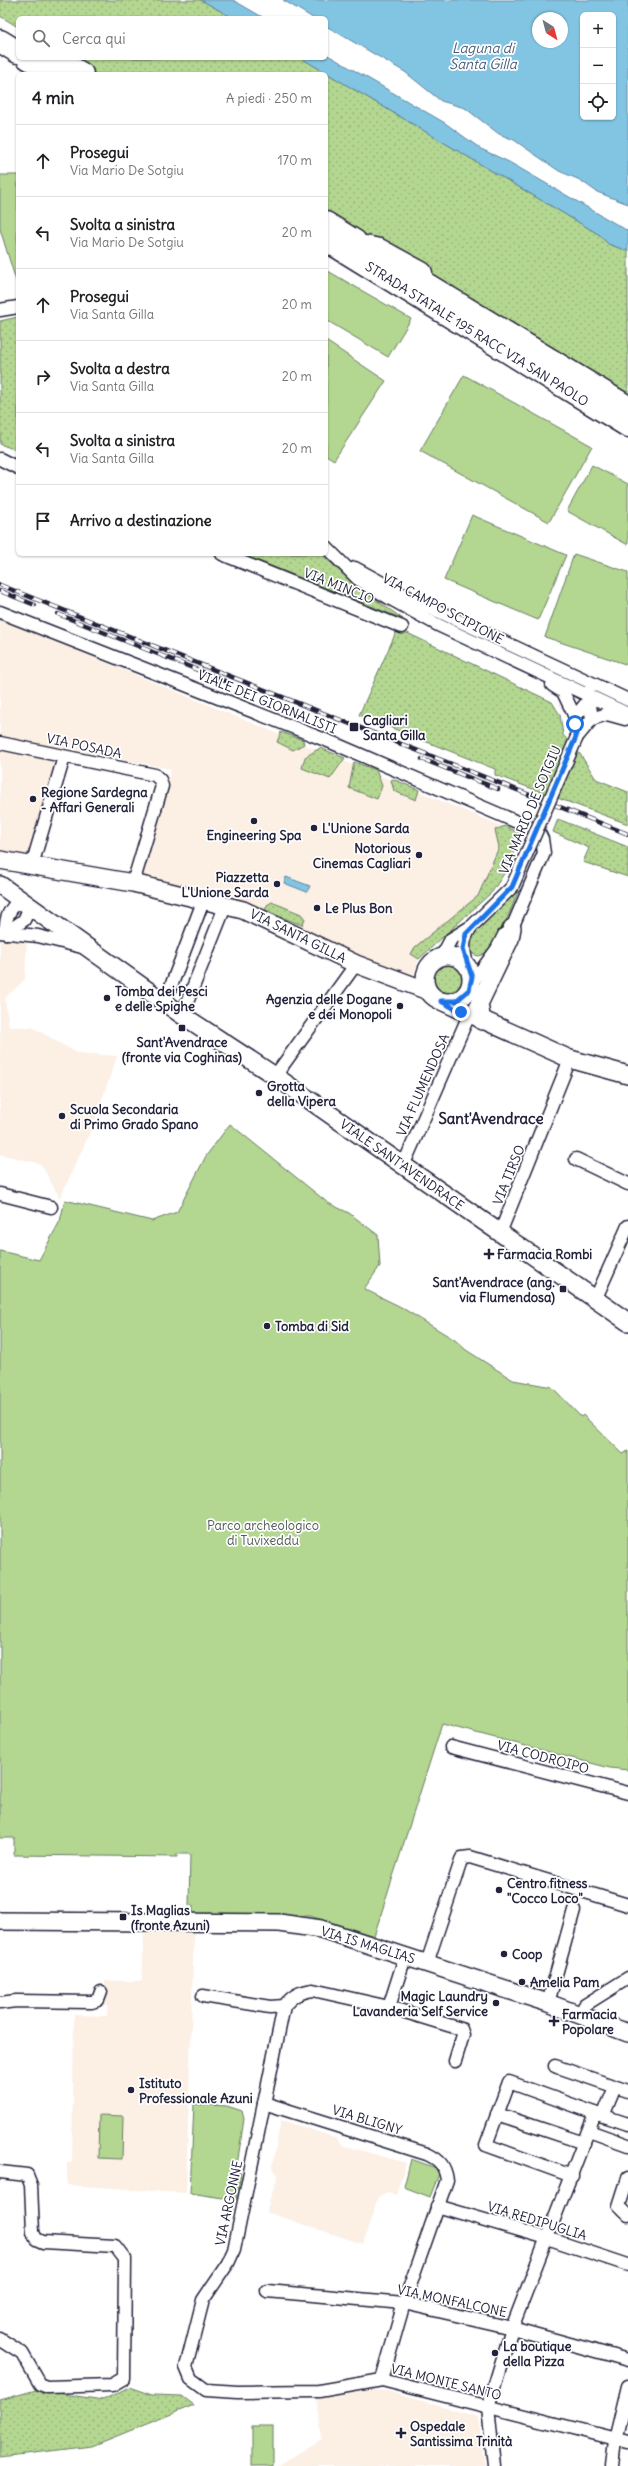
<!DOCTYPE html>
<html lang="it">
<head>
<meta charset="utf-8">
<style>
	body { margin:0; font-family:Delius,sans-serif; background:#f6f6f6; color:#202124 }
	.controls { position:absolute; right:12px; top:12px; display:grid; overflow:hidden; border-radius:6px; box-shadow:0 1px 3px #0004 }
	.controls button { width:36px; height:36px; display:grid; place-items:center; padding:0; border:0; border-bottom:1px solid #e0e0e0; background:#fff; color:#202124; font:20px sans-serif }
	.compass { position:absolute; left:532px; top:12px; width:36px; height:36px; border-radius:50%; background:#fff; box-shadow:0 1px 3px #0004; rotate:144deg }
	.stop { position:absolute; width:12px; height:12px; margin:-9px; border:3px solid #1a73e8; border-radius:50%; background:#fff }
	.stop.end { background:#1a73e8; border-color:#fff; box-shadow:0 1px 4px #0008 }
	.list { margin:0; padding:0; list-style:none }
	h2 { display:flex; justify-content:space-between; align-items:center; height:52px; margin:0; padding:0 16px; font-size:17px }
	h2 small { font-size:13px; font-weight:400; color:#757577 }
	.list li { display:grid; grid-template-columns:26px 1fr auto; gap:12px; align-items:center; box-sizing:border-box; height:72px; padding:0 16px; border-top:1px solid #e0e0e0 }
	.list b { display:block; font-size:15px; white-space:nowrap }
	.list p { margin:0; font-size:13px; white-space:nowrap; color:#757577 }
	.list em { font-size:13px; font-style:normal; color:#757577 }
	.icon { flex:none; width:22px; height:22px; fill:none; stroke:currentColor; stroke-width:2; stroke-linecap:round; stroke-linejoin:round }
	.map { position:relative; flex:none; width:628px; height:2466px; overflow:hidden }
	.search { position:absolute; background:#fff; box-shadow:0 1px 3px #0004; left:16px; top:16px; width:312px; height:44px; display:flex; align-items:center; gap:10px; box-sizing:border-box; padding:0 14px; border-radius:6px; color:#757577; font-size:15px }
	.panel { position:absolute; background:#fff; box-shadow:0 1px 3px #0004; left:16px; top:72px; width:312px; height:484px; border-radius:6px }
	.map>svg:first-child { display:block }
</style>
</head>
<body>
<div class="map">
<svg width="628" height="2466" viewBox="0 0 628 2466">
	<defs>
		<pattern id="grass-dots" width="8" height="8" patternUnits="userSpaceOnUse"><rect width="8" height="8" fill="#b3d690"/><path d="M2 2h.1M6 6h.1" fill="none" stroke="#9ab77d" stroke-width="1.8" stroke-linecap="round"/></pattern>
	</defs>
	<rect width="100%" height="100%" fill="#fff"/>
	<filter id="ink" filterUnits="userSpaceOnUse"><feTurbulence type="fractalNoise" baseFrequency=".025" numOctaves="2"/><feDisplacementMap in="SourceGraphic" scale="8" xChannelSelector="R" yChannelSelector="G"/><feConvolveMatrix kernelMatrix="1 2 1 2 8 2 1 2 1" color-interpolation-filters="sRGB"/></filter>
	<g filter="url(#ink)">
		<g fill="#fcefe4">
			<polygon points="0,619 521,834 507,869 492,892 419,959 411,980 219,896 141,875 171,769 67,748 39,856 0,855"/>
			<polygon points="0,938 27,940 25,979 5,998 9,1027 32,1027 77,1053 117,1056 92,1128 60,1198 41,1164 0,1154"/>
			<polygon points="144,1933 194,1933 186,2193 67,2185 67,2163 72,2163 74,2015 107,2016 108,2005 105,2005 105,1981 142,1981"/>
			<polygon points="281,2120 337,2138 341,2145 406,2163 396,2195 388,2193 378,2197 363,2244 266,2212 278,2175 272,2166"/>
			<polygon points="372,2390 387,2391 478,2417 485,2466 277,2466 322,2439 317,2399"/>
		</g>
		<g fill="url(#grass-dots)" stroke="#6a7c66">
			<polygon points="0,0 201,0 233,18 18,18 18,27 0,16"/>
			<polygon points="68,58 301,58 600,235 608,244 628,251 628,393 407,259 381,246 326,215 326,74 95,74"/>
			<polygon points="18,317 18,451 0,444 0,321"/>
			<polygon points="241,554 321,554 357,586 403,619"/>
			<polygon points="397,630 401,630 552,702 560,715 563,735 580,754 596,779 628,792 628,824 495,775 495,769 359,715"/>
			<polygon points="281,732 303,740 304,744 293,750 277,742"/>
			<polygon points="320,748 345,758 330,779 302,768 305,757"/>
			<polygon points="354,762 376,770 382,786 377,799 349,788"/>
			<polygon points="393,779 419,790 416,800 394,791 391,780"/>
			<polygon points="558,819 628,847 628,877 583,862 589,848 553,832"/>
			<polygon points="505,826 521,834 507,869 492,892 419,959 411,954 415,947 478,896 499,847 495,830"/>
			<path d="M519,890C511,907 497,952 479,956C445,950 510,898 519,890Z"/>
			<polygon points="272,902 301,914 305,919 302,925 265,911 267,905"/>
			<circle cx="448" cy="978" r="17"/>
			<polygon points="129,2387 152,2395 182,2396 194,2405 92,2446 0,2457 0,2400 36,2390 103,2400"/>
		</g>
		<g fill="#b3d690" stroke="#6a7c66">
			<polygon points="0,175 18,175 17,284 0,229"/>
			<polygon points="328,271 411,319 388,357 326,320 326,275"/>
			<polygon points="326,341 386,381 334,460 326,455"/>
			<polygon points="464,375 592,446 549,522 420,451"/>
			<polygon points="592,465 628,484 628,545 567,511"/>
			<polygon points="472,515 566,555 538,620 444,580"/>
			<polygon points="574,554 628,572 628,665 545,637"/>
			<polygon points="230,1124 328,1203 349,1213 378,1235 380,1266 364,1289 399,1306 455,1340 466,1350 513,1380 552,1387 581,1417 583,1415 623,1454 628,1451 628,1770 610,1768 442,1724 374,1936 310,1916 193,1915 193,1906 189,1905 190,1854 177,1854 177,1857 14,1855 14,1838 0,1838 0,1251 39,1260 60,1221 65,1200 152,1221 177,1212 206,1156"/>
			<polygon points="194,2104 227,2106 242,2111 244,2119 236,2172 241,2173 236,2200 190,2193"/>
			<polygon points="99,2115 123,2116 122,2159 98,2158"/>
			<polygon points="411,2159 436,2168 439,2174 430,2197 404,2187"/>
			<rect x="252" y="2426" width="21" height="40"/>
		</g>
		<g fill="#82c5e3" stroke="#5c84a0" fill-rule="evenodd">
			<polygon points="201,0 233,0 264,18 233,18"/>
			<path d="M283,0H628V204L597,192L580,180L559,171L514,140L499,134L465,108L441,101L405,72L326,26V18H313ZM583,15H613V117H583ZM538,18H562V42H538Z"/>
			<polygon points="326,54 445,123 481,149 509,162 628,231 628,251 608,244 600,235 301,58 326,58"/>
			<polygon points="286,877 310,886 307,892 284,883"/>
		</g>
		<g fill="none" stroke-linecap="round" stroke-linejoin="round">
			<g stroke="#22223b" stroke-width="15">
				<g id="street">
					<polyline points="0,310 18,307"/>
					<polyline points="0,459 18,468"/>
					<polyline points="326,547 358,579 389,598 438,625 628,714"/>
					<polyline points="222,554 402,627"/>
					<polyline points="355,568 408,597 628,700"/>
					<polyline points="0,612 333,743 538,831 542,839 544,853 512,928 504,935 497,949 471,984"/>
					<polyline points="552,685 563,692 575,717"/>
					<polyline points="592,719 607,714 625,719"/>
					<polyline points="577,737 592,719 588,692"/>
					<polyline points="577,737 575,717 591,697"/>
					<polyline points="0,743 155,775 160,780 162,786 133,883"/>
					<polyline points="32,865 64,757"/>
					<polyline points="0,932 38,936 82,947"/>
					<polyline points="6,933 24,920 30,907"/>
					<path d="M6,933C5,921 7,912 16,904"/>
					<polyline points="442,956 451,939 472,926"/>
					<path d="M467,964C463,949 462,940 471,927"/>
					<polyline points="165,1002 204,899"/>
					<polyline points="182,1015 226,904"/>
					<polyline points="275,1076 356,964"/>
					<polyline points="576,1159 628,1184"/>
					<polyline points="403,1166 469,1015"/>
					<polyline points="0,1194 51,1207"/>
					<polyline points="500,1233 570,1059"/>
					<polyline points="595,1300 628,1226"/>
					<polyline points="451,1747 628,1793"/>
					<polyline points="427,1963 462,1858 470,1857 628,1905"/>
					<path d="M203,1996L270,2007L284,2006C293,1995 300,1992 313,1990L389,2007L461,2029L463,2035L455,2061"/>
					<polyline points="0,2003 16,2001 92,2002 98,2000 101,1992"/>
					<polyline points="548,2003 574,1910"/>
					<polyline points="284,2006 234,2250 228,2263 203,2300 186,2367 191,2379 206,2390 238,2392 319,2391 382,2380 628,2442"/>
					<polyline points="389,2007 405,1957"/>
					<polyline points="579,2015 585,2005 628,1978"/>
					<polyline points="555,2066 628,2091"/>
					<path d="M264,2103L427,2154C440,2160 445,2166 447,2180L404,2303L382,2380"/>
					<polyline points="497,2114 584,2143"/>
					<polyline points="603,2116 615,2087"/>
					<polyline points="589,2131 628,2145"/>
					<polyline points="0,2172 27,2175 31,2185 33,2232 36,2239 43,2242 115,2246 125,2259 124,2378 112,2385 47,2387 40,2384 22,2353 0,2339"/>
					<polyline points="572,2176 486,2145 509,2082 595,2113"/>
					<polyline points="628,2178 619,2206 628,2215"/>
					<polyline points="437,2206 547,2238 628,2265"/>
					<polyline points="267,2291 404,2303 512,2328 628,2360"/>
					<polyline points="494,2466 488,2407 512,2328 595,2113 628,2124"/>
					<polyline points="612,2466 615,2440 628,2386"/>
				</g>
			</g>
			<g stroke="#22223b" stroke-width="20">
				<g id="secondary">
					<polyline points="0,860 133,883 243,910 356,964 428,991"/>
					<polyline points="0,885 182,1015 275,1076 628,1322"/>
					<circle cx="448" cy="979" r="23"/>
					<polyline points="441,1001 570,1059 628,1075"/>
					<polyline points="482,1021 479,1004 510,939 512,928"/>
					<polyline points="0,1921 279,1923 321,1929 548,2003 628,2033"/>
				</g>
			</g>
			<g stroke="#22223b" stroke-width="25">
				<g id="highway">
					<polyline points="0,41 18,52"/>
					<polyline points="28,58 54,74"/>
					<polyline points="55,58 82,74"/>
					<polyline points="326,223 355,241"/>
					<polyline points="326,240 628,426"/>
					<polyline points="365,247 379,250 421,273"/>
					<polyline points="403,270 628,407"/>
				</g>
			</g>
			<use href="#street" stroke="#fff" stroke-width="12"/>
			<use href="#secondary" stroke="#fff" stroke-width="17"/>
			<use href="#highway" stroke="#fff" stroke-width="22"/>
			<g stroke="#22223b" stroke-width="4.5">
				<g id="rail">
					<polyline points="0,585 628,834"/>
					<polyline points="0,591 35,605"/>
					<polyline points="58,614 225,681"/>
					<polyline points="422,759 498,789"/>
				</g>
			</g>
			<use href="#rail" stroke="#fff" stroke-width="3" stroke-dasharray="9" stroke-linecap="butt"/>
			<g stroke="#22223b" stroke-width="15" stroke-linecap="butt">
				<polyline id="street-bridge" points="472,926 512,887 577,737"/>
			</g>
			<use href="#street-bridge" stroke="#fff" stroke-width="12"/>
		</g>
	</g>
	<g fill="none" stroke-linecap="round" stroke-linejoin="round" filter="url(#ink)">
		<polyline stroke="#1a73e8" stroke-width="5" points="461,1012 441,1001 456,1001 469,990 472,977 463,949 466,934 512,887 576,737 575,724"/>
	</g>
	<g fill="#22223b" stroke="#fff" stroke-width="1.5">
		<rect x="349" y="722" width="10" height="10" rx="2"/>
		<circle cx="33" cy="799" r="4"/>
		<circle cx="254" cy="821" r="4"/>
		<circle cx="314" cy="828" r="4"/>
		<circle cx="419" cy="855" r="4"/>
		<circle cx="277" cy="884" r="4"/>
		<circle cx="317" cy="908" r="4"/>
		<circle cx="107" cy="998" r="4"/>
		<circle cx="400" cy="1006" r="4"/>
		<rect x="178" y="1024" width="8" height="8" rx="2"/>
		<circle cx="259" cy="1093" r="4"/>
		<circle cx="62" cy="1116" r="4"/>
		<path d="M487 1248h4v4h4v4h-4v4h-4v-4h-4v-4h4z"/>
		<rect x="559" y="1285" width="8" height="8" rx="2"/>
		<circle cx="267" cy="1326" r="4"/>
		<circle cx="499" cy="1890" r="4"/>
		<rect x="119" y="1913" width="8" height="8" rx="2"/>
		<circle cx="504" cy="1954" r="4"/>
		<circle cx="522" cy="1982" r="4"/>
		<circle cx="496" cy="2003" r="4"/>
		<path d="M552 2015h4v4h4v4h-4v4h-4v-4h-4v-4h4z"/>
		<circle cx="131" cy="2090" r="4"/>
		<circle cx="495" cy="2353" r="4"/>
		<path d="M399 2427h4v4h4v4h-4v4h-4v-4h-4v-4h4z"/>
	</g>
	<g text-anchor="middle" dominant-baseline="central" stroke-width="3.5" stroke-linejoin="round" paint-order="stroke">
		<g font-size="13" fill="#22223b" stroke="#fff">
			<text transform="translate(477 334) rotate(32)">STRADA STATALE 195 RACC VIA SAN PAOLO</text>
			<text transform="translate(339 586) rotate(22)">VIA MINCIO</text>
			<text transform="translate(443 609) rotate(28)">VIA CAMPO SCIPIONE</text>
			<text transform="translate(267 702) rotate(22)">VIALE DEI GIORNALISTI</text>
			<text transform="translate(84 746) rotate(12)">VIA POSADA</text>
			<text transform="translate(530 810) rotate(-67)">VIA MARIO DE SOTGIU</text>
			<text transform="translate(298 936) rotate(26)">VIA SANTA GILLA</text>
			<text transform="translate(423 1085) rotate(-66)">VIA FLUMENDOSA</text>
			<text transform="translate(402 1165) rotate(35)">VIALE SANT'AVENDRACE</text>
			<text transform="translate(509 1175) rotate(-68)">VIA TIRSO</text>
			<text transform="translate(543 1757) rotate(15)">VIA CODROIPO</text>
			<text transform="translate(368 1945) rotate(17)">VIA IS MAGLIAS</text>
			<text transform="translate(367 2120) rotate(17)">VIA BLIGNY</text>
			<text transform="translate(229 2203) rotate(-78)">VIA ARGONNE</text>
			<text transform="translate(537 2221) rotate(17)">VIA REDIPUGLIA</text>
			<text transform="translate(452 2301) rotate(12)">VIA MONFALCONE</text>
			<text transform="translate(446 2382) rotate(14)">VIA MONTE SANTO</text>
		</g>
		<g font-size="13" font-weight="bold" fill="#22223b" stroke="#fff" text-anchor="start">
			<text x="363" y="720">Cagliari<tspan x="363" dy="15">Santa Gilla</tspan></text>
			<text x="41" y="792">Regione Sardegna<tspan x="41" dy="15">- Affari Generali</tspan></text>
			<text x="322" y="828">L'Unione Sarda</text>
			<text x="254" y="835" text-anchor="middle">Engineering Spa</text>
			<text x="411" y="848" text-anchor="end">Notorious<tspan x="411" dy="15">Cinemas Cagliari</tspan></text>
			<text x="269" y="877" text-anchor="end">Piazzetta<tspan x="269" dy="15">L'Unione Sarda</tspan></text>
			<text x="325" y="908">Le Plus Bon</text>
			<text x="115" y="991">Tomba dei Pesci<tspan x="115" dy="15">e delle Spighe</tspan></text>
			<text x="392" y="999" text-anchor="end">Agenzia delle Dogane<tspan x="392" dy="15">e dei Monopoli</tspan></text>
			<text x="182" y="1042" text-anchor="middle">Sant'Avendrace<tspan x="182" dy="15">(fronte via Coghinas)</tspan></text>
			<text x="267" y="1086">Grotta<tspan x="267" dy="15">della Vipera</tspan></text>
			<text x="70" y="1109">Scuola Secondaria<tspan x="70" dy="15">di Primo Grado Spano</tspan></text>
			<text x="497" y="1254">Farmacia Rombi</text>
			<text x="555" y="1282" text-anchor="end">Sant'Avendrace (ang.<tspan x="555" dy="15">via Flumendosa)</tspan></text>
			<text x="275" y="1326">Tomba di Sid</text>
			<text x="507" y="1883">Centro fitness<tspan x="507" dy="15">"Cocco Loco"</tspan></text>
			<text x="131" y="1910">Is Maglias<tspan x="131" dy="15">(fronte Azuni)</tspan></text>
			<text x="512" y="1954">Coop</text>
			<text x="530" y="1982">Amelia Pam</text>
			<text x="488" y="1996" text-anchor="end">Magic Laundry<tspan x="488" dy="15">Lavanderia Self Service</tspan></text>
			<text x="562" y="2014">Farmacia<tspan x="562" dy="15">Popolare</tspan></text>
			<text x="139" y="2083">Istituto<tspan x="139" dy="15">Professionale Azuni</tspan></text>
			<text x="503" y="2346">La boutique<tspan x="503" dy="15">della Pizza</tspan></text>
			<text x="410" y="2426">Ospedale<tspan x="410" dy="15">Santissima Trinità</tspan></text>
		</g>
		<g font-size="13" fill="#4e5854" stroke="#fff">
			<text x="263" y="1525">Parco archeologico<tspan x="263" dy="15">di Tuvixeddu</tspan></text>
		</g>
		<g font-size="14" font-style="italic" fill="#445b76" stroke="#fff">
			<text x="483" y="48">Laguna di<tspan x="483" dy="16">Santa Gilla</tspan></text>
		</g>
		<g font-size="15" font-weight="bold" fill="#22223b" stroke="#fff">
			<text x="491" y="1118">Sant'Avendrace</text>
		</g>
	</g>
</svg>
<div class="controls">
<button>+</button>
<button>−</button>
<button><svg class="icon" aria-label="locate" viewBox="0 0 24 24"><circle cx="12" cy="12" r="6"/><path d="M12 2v4M12 18v4M2 12h4M18 12h4"/></svg></button>
</div>
<svg class="compass" viewBox="-18 -18 36 36"><path d="M0-13l5 13h-10z" fill="#e53935"/><path d="M0 13l5-13h-10z" fill="#757577"/></svg>
<div class="stop" style="left:575px;top:724px"></div>
<div class="stop end" style="left:461px;top:1012px"></div>
<div class="search"><svg class="icon" aria-label="search" viewBox="0 0 24 24"><circle cx="10" cy="10" r="6"/><path d="M15 15l6 6"/></svg>Cerca qui</div>
<section class="panel">
<h2>4 min<small>A piedi · 250 m</small></h2>
<ul class="list">
<li><svg class="icon" aria-label="ahead" viewBox="0 0 24 24"><path d="M12 20V5M6 11l6-6 6 6"/></svg><div><b>Prosegui</b><p>Via Mario De Sotgiu</p></div><em>170 m</em></li>
<li><svg class="icon" aria-label="left" viewBox="0 0 24 24"><path d="M17 20v-9H6M10 6l-5 5 5 5"/></svg><div><b>Svolta a sinistra</b><p>Via Mario De Sotgiu</p></div><em>20 m</em></li>
<li><svg class="icon" aria-label="ahead" viewBox="0 0 24 24"><path d="M12 20V5M6 11l6-6 6 6"/></svg><div><b>Prosegui</b><p>Via Santa Gilla</p></div><em>20 m</em></li>
<li><svg class="icon" aria-label="right" viewBox="0 0 24 24"><path d="M7 20v-9h11M14 6l5 5-5 5"/></svg><div><b>Svolta a destra</b><p>Via Santa Gilla</p></div><em>20 m</em></li>
<li><svg class="icon" aria-label="left" viewBox="0 0 24 24"><path d="M17 20v-9H6M10 6l-5 5 5 5"/></svg><div><b>Svolta a sinistra</b><p>Via Santa Gilla</p></div><em>20 m</em></li>
<li><svg class="icon" aria-label="arrive" viewBox="0 0 24 24"><path d="M6 21V4h12l-3 4 3 4H6"/></svg><div><b>Arrivo a destinazione</b></div></li>
</ul>
</section>
</div>
</body>
</html>
